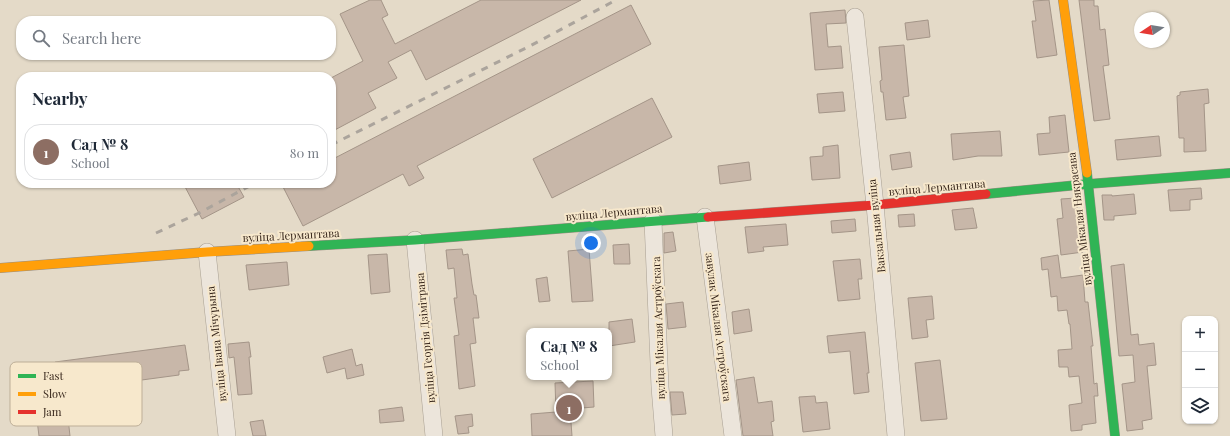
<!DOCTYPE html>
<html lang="en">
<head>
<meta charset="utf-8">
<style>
	body { margin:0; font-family:"Playfair Display",serif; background:#f2f2f3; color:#1f2937 }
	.controls { position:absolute; right:12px; bottom:12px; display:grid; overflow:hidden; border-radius:8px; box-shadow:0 1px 3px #0004 }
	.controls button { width:36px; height:36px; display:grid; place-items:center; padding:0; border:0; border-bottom:1px solid #e0e1e3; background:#fff; color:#1f2937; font:20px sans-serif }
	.compass { position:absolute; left:1134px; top:12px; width:36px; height:36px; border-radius:50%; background:#fff; box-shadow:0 1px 3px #0004; rotate:258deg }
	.you { position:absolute; left:591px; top:243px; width:14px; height:14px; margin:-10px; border:3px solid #fff; border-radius:50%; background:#1a73e8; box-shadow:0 0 0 6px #1a73e833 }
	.badge { display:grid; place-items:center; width:26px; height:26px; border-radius:50%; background:#746558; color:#fff; font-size:13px; font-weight:700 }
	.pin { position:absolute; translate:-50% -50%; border:2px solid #fff; box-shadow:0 1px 4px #0006 }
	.popup { position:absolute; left:526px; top:328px; width:86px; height:52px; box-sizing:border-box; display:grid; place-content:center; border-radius:8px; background:#fff; filter:drop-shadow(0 1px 3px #0005); font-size:13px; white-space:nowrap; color:#747a83 }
	.popup b { font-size:15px; color:#1f2937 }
	.popup::after { content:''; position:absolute; left:50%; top:100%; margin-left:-8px; border:8px solid transparent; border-top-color:#fff }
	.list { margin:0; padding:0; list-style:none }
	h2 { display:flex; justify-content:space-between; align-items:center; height:52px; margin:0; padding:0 16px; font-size:17px }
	h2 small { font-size:13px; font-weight:400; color:#747a83 }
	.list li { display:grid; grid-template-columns:26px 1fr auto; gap:12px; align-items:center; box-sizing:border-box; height:56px; margin:0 8px 8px; padding:0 8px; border:1px solid #e0e1e3; border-radius:16px }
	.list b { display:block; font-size:15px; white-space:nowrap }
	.list p { margin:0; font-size:13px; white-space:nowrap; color:#747a83 }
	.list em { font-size:13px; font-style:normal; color:#747a83 }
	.icon { flex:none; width:22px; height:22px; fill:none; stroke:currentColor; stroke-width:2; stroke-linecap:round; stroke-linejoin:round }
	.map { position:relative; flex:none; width:1230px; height:436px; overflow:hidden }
	.search { position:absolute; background:#fff; box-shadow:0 1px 3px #0004; left:16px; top:16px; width:320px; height:44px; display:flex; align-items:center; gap:10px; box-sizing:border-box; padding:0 14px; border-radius:16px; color:#747a83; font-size:15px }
	.panel { position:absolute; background:#fff; box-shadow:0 1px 3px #0004; left:16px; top:72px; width:320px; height:116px; border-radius:16px }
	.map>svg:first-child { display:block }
</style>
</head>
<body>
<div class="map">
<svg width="1230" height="436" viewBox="0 0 1230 436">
	<rect width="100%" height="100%" fill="#e4dac8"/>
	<g fill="#c8b7a9" stroke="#a49588">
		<polygon points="370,0 381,0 388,15 382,18 395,44 481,0 581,0 426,80 411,50 388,62 397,78 368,93 376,108 331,132 331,78 363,61 340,14"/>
		<polygon points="1049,0 1057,55 1037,58 1032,21 1036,21 1033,1"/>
		<polygon points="1079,0 1094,0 1094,6 1098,6 1100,30 1105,29 1109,65 1103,66 1110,119 1094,121"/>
		<polygon points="631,5 651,44 417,166 424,178 409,186 403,174 303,226 281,183 331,183 331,160"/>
		<polygon points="845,10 846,23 826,24 828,47 841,46 843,68 815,70 810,13"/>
		<polygon points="928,20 930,37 907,40 905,23"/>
		<polygon points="904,45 909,96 903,97 906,118 886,120 883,92 881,92 880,81 882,80 879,47"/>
		<polygon points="1208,89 1209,103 1204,104 1206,151 1184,152 1184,138 1179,138 1177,96 1180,95 1180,92"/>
		<polygon points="843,92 845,111 819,113 817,94"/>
		<polygon points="652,98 672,137 552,198 533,159"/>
		<polygon points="1065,115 1069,152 1039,155 1037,134 1050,133 1049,117"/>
		<polygon points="1000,131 1002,156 978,156 953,160 951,134"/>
		<polygon points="1159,136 1161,156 1117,160 1115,140"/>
		<polygon points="838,145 840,178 812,180 810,157 823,156 823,147"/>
		<polygon points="910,152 912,167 892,170 890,155"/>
		<polygon points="749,162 751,180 720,184 718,166"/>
		<polygon points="183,183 236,183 244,197 202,219"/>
		<polygon points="1201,188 1202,199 1190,200 1190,210 1170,211 1168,190"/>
		<polygon points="1134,194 1136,214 1114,216 1114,220 1104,220 1102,195 1112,195 1112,196"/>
		<polygon points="1076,198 1083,252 1061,255 1057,219 1063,218 1061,199"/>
		<polygon points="973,208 977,228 955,230 952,210"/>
		<polygon points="914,214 915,226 899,227 898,215"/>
		<polygon points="855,219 856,231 832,233 831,221"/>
		<polygon points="786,224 788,245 763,247 764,251 748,253 745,227"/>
		<polygon points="673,232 676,251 664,253 664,233"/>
		<polygon points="629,244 630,264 614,264 613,245"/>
		<polygon points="462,249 463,255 468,254 472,284 474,295 476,295 479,318 473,318 476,343 470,344 475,386 459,389 454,336 459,335 454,298 457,298 454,268 448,269 446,250"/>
		<polygon points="589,249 593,301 572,302 568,251"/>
		<polygon points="387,254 390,292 371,294 368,255"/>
		<polygon points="1058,255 1061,278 1083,275 1085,302 1088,302 1093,346 1091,346 1094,384 1097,383 1098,396 1094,396 1096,423 1082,425 1082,430 1071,431 1069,405 1082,403 1079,376 1069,377 1068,367 1059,367 1058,350 1072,349 1070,324 1069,324 1067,310 1058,311 1057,296 1051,297 1048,269 1042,270 1041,258"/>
		<polygon points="860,259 862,279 858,279 860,299 838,301 833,261"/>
		<polygon points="287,262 289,285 249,290 246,265"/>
		<polygon points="1124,264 1131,335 1138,334 1139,345 1154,343 1156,365 1147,366 1152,419 1142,421 1143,429 1127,431 1122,384 1135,382 1133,355 1119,356 1111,266"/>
		<polygon points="547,277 550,301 539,302 536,279"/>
		<polygon points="932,296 934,319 926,320 928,337 912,339 908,298"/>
		<polygon points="683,302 686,327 668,329 666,304"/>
		<polygon points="749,309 752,331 734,334 732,312"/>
		<polygon points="632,319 635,342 609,346 609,322"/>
		<polygon points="865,332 869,373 867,373 869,392 854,394 850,351 829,353 827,336"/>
		<polygon points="249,342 251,357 249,357 252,394 238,395 234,357 229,358 228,344"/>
		<polygon points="185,345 189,370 179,371 179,375 67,390 66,386 58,387 55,362"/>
		<polygon points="352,349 356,366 362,364 364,375 347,379 345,368 327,373 323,357"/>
		<polygon points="940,360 947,419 921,421 915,363"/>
		<polygon points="754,377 758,403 772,401 774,421 771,422 773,436 743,436 736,380"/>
		<polygon points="593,381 594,407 570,409 572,436 532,436 531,414 556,412 555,383"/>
		<polygon points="670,392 683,392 686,414 672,415"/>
		<polygon points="815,396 816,403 827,402 830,429 803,432 799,397"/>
		<polygon points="402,407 404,421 380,423 379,410"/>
		<polygon points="67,409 70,436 39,436 36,412"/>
		<polygon points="472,414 473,426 468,427 469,433 458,434 455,416"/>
		<polygon points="263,420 266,436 253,436 250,422"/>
	</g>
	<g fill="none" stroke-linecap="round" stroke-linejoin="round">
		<g stroke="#a89f92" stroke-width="18">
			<g id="street">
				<polyline points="855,17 875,205 896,436"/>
				<polyline points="705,217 733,436"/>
				<polyline points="653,221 660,387 664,436"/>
				<polyline points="415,240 434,436"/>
				<polyline points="207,252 227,436"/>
			</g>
		</g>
		<g stroke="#988e82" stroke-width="10">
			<g id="fast">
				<polyline points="1087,173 1115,436"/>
				<polyline points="986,194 1088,184 1230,173"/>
				<polyline points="309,246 415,240 708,217"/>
			</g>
		</g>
		<g stroke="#988e82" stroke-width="10">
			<g id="slow">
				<polyline points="1063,0 1087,173"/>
				<polyline points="0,268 207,252 309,246"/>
			</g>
		</g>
		<g stroke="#988e82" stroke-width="10">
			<polyline id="jam" points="708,217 875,205 986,194"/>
		</g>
		<use href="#street" stroke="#ece5db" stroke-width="17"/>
		<use href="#fast" stroke="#30b455" stroke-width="9"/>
		<use href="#slow" stroke="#ff9f0a" stroke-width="9"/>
		<use href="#jam" stroke="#e5322d" stroke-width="9"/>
		<g stroke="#aba49c" stroke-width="3" stroke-dasharray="7 7" stroke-linecap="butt">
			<polyline points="331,145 530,46 616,0"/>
			<polyline points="156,233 199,213 255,183"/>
		</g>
	</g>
	<g text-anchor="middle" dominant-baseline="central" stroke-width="4" stroke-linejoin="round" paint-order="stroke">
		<g font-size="11" fill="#37261b" stroke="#f7e8cc">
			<text transform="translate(937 187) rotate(-5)">вуліца Лермантава</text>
			<text transform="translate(614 212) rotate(-5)">вуліца Лермантава</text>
			<text transform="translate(1079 219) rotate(-97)">вуліца Мікалая Някрасава</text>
			<text transform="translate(876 226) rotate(-96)">Вакзальная вуліца</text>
			<text transform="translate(291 235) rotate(-3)">вуліца Лермантава</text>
			<text transform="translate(719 327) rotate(83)">завулак Мікалая Астроўскага</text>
			<text transform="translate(658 328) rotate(-92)">вуліца Мікалая Астроўскага</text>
			<text transform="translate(425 338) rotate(-95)">вуліца Георгія Дзімітрава</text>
			<text transform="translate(216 344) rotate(-96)">вуліца Івана Мічурына</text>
		</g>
	</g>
	<rect x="10" y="362" width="132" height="64" rx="6" fill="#f7e8cc" stroke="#bdae97" stroke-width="1"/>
	<rect x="18" y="374" width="18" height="4" fill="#30b455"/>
	<rect x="18" y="392" width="18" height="4" fill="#ff9f0a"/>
	<rect x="18" y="410" width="18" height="4" fill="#e5322d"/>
	<g font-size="11" fill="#37261b">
		<text x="43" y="380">Fast</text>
		<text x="43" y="398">Slow</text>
		<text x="43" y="416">Jam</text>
	</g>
</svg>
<div class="controls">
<button>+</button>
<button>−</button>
<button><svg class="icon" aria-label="layers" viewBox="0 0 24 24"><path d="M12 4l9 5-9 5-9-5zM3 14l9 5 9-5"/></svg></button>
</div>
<svg class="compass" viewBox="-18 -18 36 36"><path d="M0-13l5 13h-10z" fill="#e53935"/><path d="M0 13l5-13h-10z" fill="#747a83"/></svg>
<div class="you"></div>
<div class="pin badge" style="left:569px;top:408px;background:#8d6e63">1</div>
<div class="popup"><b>Сад № 8</b>School</div>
<div class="search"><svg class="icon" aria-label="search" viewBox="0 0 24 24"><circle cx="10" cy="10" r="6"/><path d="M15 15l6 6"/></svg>Search here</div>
<section class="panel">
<h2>Nearby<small></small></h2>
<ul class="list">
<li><span class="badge" style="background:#8d6e63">1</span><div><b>Сад № 8</b><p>School</p></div><em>80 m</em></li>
</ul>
</section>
</div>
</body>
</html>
